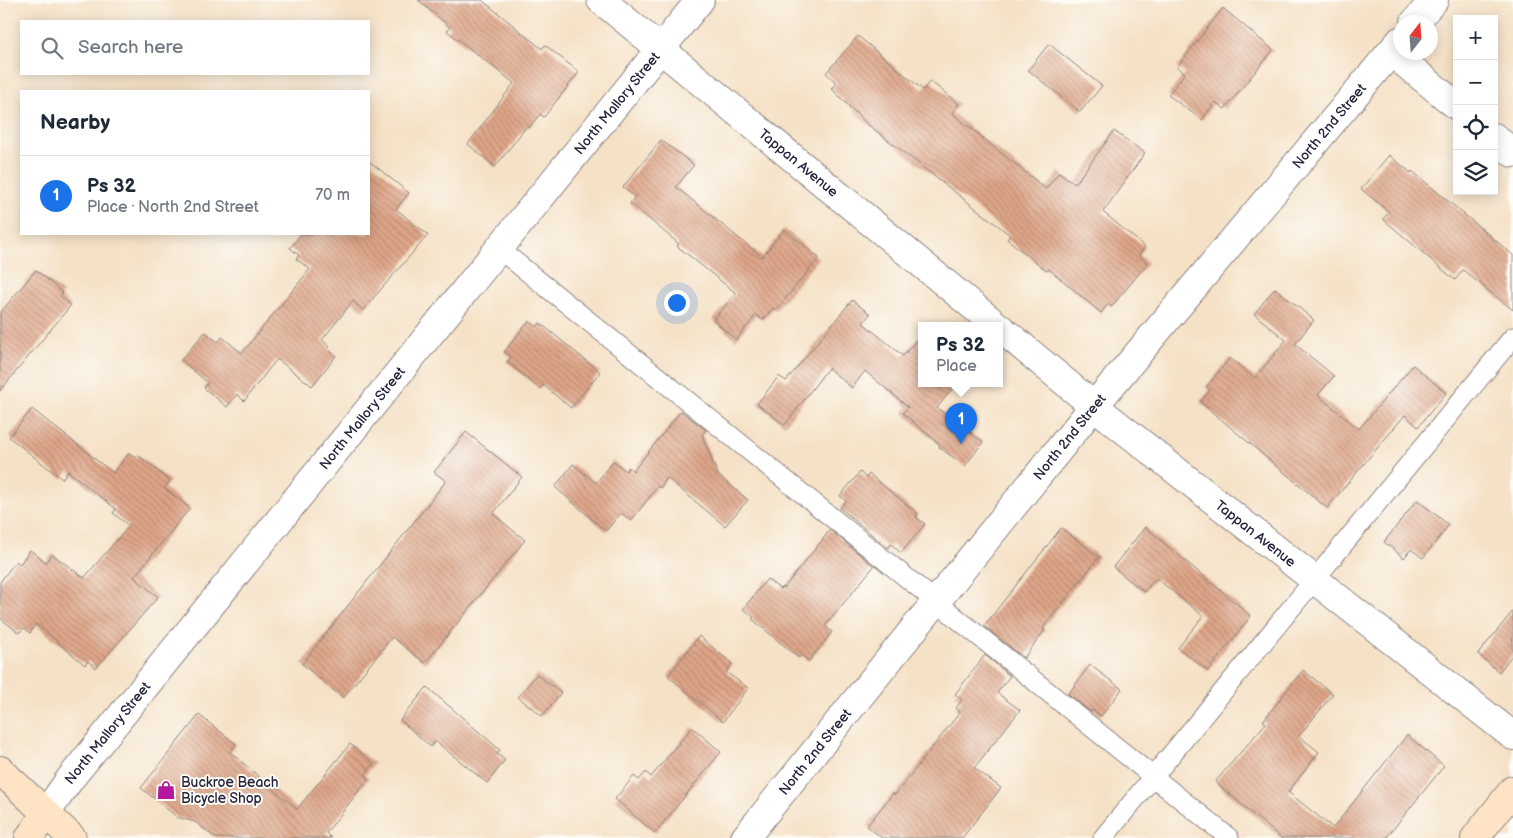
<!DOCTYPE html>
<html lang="en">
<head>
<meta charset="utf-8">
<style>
	body { margin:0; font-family:"Balsamiq Sans",sans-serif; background:#f2f2f3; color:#1f2937 }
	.controls { position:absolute; right:15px; top:15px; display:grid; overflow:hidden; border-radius:0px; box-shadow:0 2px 12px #0003 }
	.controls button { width:45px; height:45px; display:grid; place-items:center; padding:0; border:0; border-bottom:1px solid #e0e1e3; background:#fff; color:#1f2937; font:25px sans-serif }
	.compass { position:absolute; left:1393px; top:15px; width:45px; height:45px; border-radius:50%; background:#fff; box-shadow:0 2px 12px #0003; rotate:17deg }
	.you { position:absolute; left:676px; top:302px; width:18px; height:18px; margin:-12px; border:4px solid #fff; border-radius:50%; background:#1a73e8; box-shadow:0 0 0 8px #1a73e833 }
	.badge { display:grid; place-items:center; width:32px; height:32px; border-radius:50%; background:#1a73e8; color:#fff; font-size:16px; font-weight:700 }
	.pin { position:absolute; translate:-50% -41px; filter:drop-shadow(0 1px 2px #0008) }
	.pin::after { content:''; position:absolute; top:26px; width:18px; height:15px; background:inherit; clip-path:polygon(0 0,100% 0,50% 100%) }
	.popup { position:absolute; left:918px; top:322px; width:85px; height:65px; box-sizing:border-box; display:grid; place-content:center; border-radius:0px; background:#fff; filter:drop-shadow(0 1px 4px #0005); font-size:16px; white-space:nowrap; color:#747a83 }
	.popup b { font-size:19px; color:#1f2937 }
	.popup::after { content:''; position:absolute; left:50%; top:100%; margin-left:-10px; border:10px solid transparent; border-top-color:#fff }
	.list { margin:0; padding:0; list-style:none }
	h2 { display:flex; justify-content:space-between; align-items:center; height:65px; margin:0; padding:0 20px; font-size:21px }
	h2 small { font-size:16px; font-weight:400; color:#747a83 }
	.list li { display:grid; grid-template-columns:32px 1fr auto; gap:15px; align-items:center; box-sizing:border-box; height:80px; padding:0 20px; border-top:1px solid #e0e1e3 }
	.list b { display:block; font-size:19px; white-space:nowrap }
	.list p { margin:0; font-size:16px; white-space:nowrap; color:#747a83 }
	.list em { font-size:16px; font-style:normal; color:#747a83 }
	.icon { flex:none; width:28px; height:28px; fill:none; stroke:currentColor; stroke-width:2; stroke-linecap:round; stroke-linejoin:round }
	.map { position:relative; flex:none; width:1513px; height:838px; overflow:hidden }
	.search { position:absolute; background:#fff; box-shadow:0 2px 12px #0003; left:20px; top:20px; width:350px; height:55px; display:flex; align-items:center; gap:12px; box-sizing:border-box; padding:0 18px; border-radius:0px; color:#747a83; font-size:19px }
	.panel { position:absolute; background:#fff; box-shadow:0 2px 12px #0003; left:20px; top:90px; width:350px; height:145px; border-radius:0px }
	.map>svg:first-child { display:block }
</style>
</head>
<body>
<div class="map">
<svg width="1513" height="838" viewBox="0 0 1513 838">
	<defs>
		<pattern id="building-back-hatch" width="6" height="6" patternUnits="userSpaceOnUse" patternTransform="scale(1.25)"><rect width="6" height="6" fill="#dfa688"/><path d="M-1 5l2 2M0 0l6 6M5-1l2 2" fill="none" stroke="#b48770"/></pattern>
	</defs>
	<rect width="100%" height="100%" fill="#fdfcf7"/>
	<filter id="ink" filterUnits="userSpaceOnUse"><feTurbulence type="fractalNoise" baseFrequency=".02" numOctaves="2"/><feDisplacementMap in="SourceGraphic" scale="10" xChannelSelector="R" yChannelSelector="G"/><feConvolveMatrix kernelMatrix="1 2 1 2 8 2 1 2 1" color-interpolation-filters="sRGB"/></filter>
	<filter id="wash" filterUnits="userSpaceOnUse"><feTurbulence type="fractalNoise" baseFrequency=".0096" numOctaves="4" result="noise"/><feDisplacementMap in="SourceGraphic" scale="20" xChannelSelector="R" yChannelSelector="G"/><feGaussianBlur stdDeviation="1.12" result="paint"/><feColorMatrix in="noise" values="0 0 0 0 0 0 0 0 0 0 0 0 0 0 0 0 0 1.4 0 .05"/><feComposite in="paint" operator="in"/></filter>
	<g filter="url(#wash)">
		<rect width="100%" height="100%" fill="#f5e1c6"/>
		<g id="blocks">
			<g fill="url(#building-back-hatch)">
				<polygon points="418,0 482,0 542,49 545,45 579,72 544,117 540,114 529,128 527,126 495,167 468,144 514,83 447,31 450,27"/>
				<polygon points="1223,8 1273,50 1225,109 1215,102 1202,120 1168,95 1185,73 1177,67"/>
				<polygon points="858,36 923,90 930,81 959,104 952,113 1046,189 1059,172 1075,184 1114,131 1145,153 1103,212 1145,247 1139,255 1148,263 1111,307 1108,304 1101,313 1049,269 1047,271 1007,239 1010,235 866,123 832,89 837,83 826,73"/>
				<polygon points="1049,44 1102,86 1080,112 1028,70"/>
				<polygon points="661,140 694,165 676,187 762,257 784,229 819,258 776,310 773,308 763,320 756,315 736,340 713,320 736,293 677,246 679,244 630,203 635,197 623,187"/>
				<polygon points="1389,155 1411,173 1412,171 1513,255 1513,310 1463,270 1455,280 1383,219 1389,212 1361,189"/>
				<polygon points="369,161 409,193 396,209 428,235 363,310 353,301 322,340 330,347 328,349 336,356 312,386 277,359 244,401 237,394 227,407 204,388 208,383 181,360 205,332 218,342 222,337 242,353 310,269 296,259 299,255 290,248 301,234 369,234"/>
				<polygon points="36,270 63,293 60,296 71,305 0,391 0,313"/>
				<polygon points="1275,288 1314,320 1295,344 1334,376 1318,395 1359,429 1413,365 1446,393 1418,427 1405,415 1327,508 1200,402 1210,390 1206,387 1230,358 1255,378 1286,340 1254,314"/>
				<polygon points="852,300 870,314 863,323 903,356 922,333 922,383 957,383 937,408 983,442 965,466 939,447 940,445 903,413 908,407 865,371 852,388 828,368 785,425 757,404 779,376 786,381"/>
				<polygon points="529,321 537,327 540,323 600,372 571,408 543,385 540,389 507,362 511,357 504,352"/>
				<polygon points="32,409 113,473 129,453 136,458 138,455 170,481 164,488 190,508 134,577 158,597 96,668 88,661 85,665 36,624 30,633 24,628 19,633 0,618 0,582 16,561 20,564 30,550 46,562 52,554 84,578 129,526 113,513 116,509 68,471 62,479 9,437"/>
				<polygon points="681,411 706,430 702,435 718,475 748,500 725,526 667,478 660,488 658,486 631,521 621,513 606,531 555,487 573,464 596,483 613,461 626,471 629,467 633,471"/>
				<polygon points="466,432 522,477 493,514 525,540 425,663 392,637 343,698 302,664 446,481 434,472"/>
				<polygon points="860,472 866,478 869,474 918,514 916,517 925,524 901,553 891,544 888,548 840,508 846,501 840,496"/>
				<polygon points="1417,500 1449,525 1423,558 1411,549 1404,558 1384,542"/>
				<polygon points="1145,527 1251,616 1208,671 1178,648 1203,616 1156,578 1144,592 1113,567"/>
				<polygon points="1061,528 1099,557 1043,628 1045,630 1024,658 984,626"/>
				<polygon points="830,530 874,566 825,626 832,632 809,661 801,655 799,658 752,619 754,617 743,609 767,579 780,589 782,587 784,588"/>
				<polygon points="1513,611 1513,654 1499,672 1478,654"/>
				<polygon points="699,636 732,664 726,672 748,688 723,722 668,676"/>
				<polygon points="985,655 1010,676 997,693 1020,710 974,768 1001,788 962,838 882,838 867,826 893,793 895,795 960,712 956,708 962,700 955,694"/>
				<polygon points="1090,665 1122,689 1101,716 1093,710 1091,712 1068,694"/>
				<polygon points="1303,670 1333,694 1299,736 1319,752 1288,792 1333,828 1407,735 1444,766 1386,838 1281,838 1215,782 1266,723 1263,721"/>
				<polygon points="537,674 561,693 542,716 518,697"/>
				<polygon points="427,687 500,750 497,754 505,760 487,783 435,741 431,747 400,720"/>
				<polygon points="199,715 236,744 230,752 297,809 350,744 374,763 365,775 369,778 326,833 331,838 216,838 195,822 177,817 141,788"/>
				<polygon points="692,727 721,752 655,833 615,799 634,776 639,780 646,772 651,777"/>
			</g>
		</g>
	</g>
	<g filter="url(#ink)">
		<use href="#blocks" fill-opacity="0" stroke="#8c8280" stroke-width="1"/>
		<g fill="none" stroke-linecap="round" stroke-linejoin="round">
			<g stroke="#8c8280" stroke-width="21">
				<g id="lane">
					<polyline points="498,248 1229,838"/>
					<polyline points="1103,838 1513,337"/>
				</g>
			</g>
			<g stroke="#8c8280" stroke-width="30">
				<g id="street">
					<path id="s1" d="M601,0L996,325"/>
					<polyline points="1415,22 1434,0"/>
					<polyline points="1391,52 1457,106"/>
					<polyline points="1494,137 1513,153"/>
					<path id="s2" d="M1000,328L1094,406L1513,736"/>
					<path id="s3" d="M46,813L70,779L700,0"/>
					<path id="s4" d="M745,838L1094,406L1400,41"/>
				</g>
			</g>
			<g stroke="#8c8280" stroke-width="30">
				<g id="secondary">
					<polyline points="0,770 72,838"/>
					<polyline points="29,838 46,813"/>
					<polyline points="1475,838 1513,790"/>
				</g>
			</g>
			<use href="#lane" stroke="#fff" stroke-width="19"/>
			<use href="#street" stroke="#fff" stroke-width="28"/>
			<use href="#secondary" stroke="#fee4c5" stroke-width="28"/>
		</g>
	</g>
	<defs>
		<g id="shop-bare" transform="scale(1.5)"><path d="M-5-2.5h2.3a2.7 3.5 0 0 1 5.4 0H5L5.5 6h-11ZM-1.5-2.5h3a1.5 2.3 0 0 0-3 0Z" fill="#b5179e" stroke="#fdfcf7" stroke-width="2.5" paint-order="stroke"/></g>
	</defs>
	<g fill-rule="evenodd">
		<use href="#shop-bare" x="166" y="790"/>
	</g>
	<g text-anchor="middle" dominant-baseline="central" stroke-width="4" stroke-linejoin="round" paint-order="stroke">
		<g font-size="14" fill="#22223b" stroke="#fdfcf7">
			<text stroke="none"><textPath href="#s3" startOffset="911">North Mallory Street</textPath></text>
			<text stroke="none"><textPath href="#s4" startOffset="921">North 2nd Street</textPath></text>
			<text stroke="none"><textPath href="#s1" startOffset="256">Tappan Avenue</textPath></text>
			<text stroke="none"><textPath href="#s3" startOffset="506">North Mallory Street</textPath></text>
			<text stroke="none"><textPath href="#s4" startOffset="516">North 2nd Street</textPath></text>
			<text stroke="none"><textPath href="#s2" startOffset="328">Tappan Avenue</textPath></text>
			<text stroke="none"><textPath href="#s3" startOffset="101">North Mallory Street</textPath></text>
			<text stroke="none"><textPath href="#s4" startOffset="111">North 2nd Street</textPath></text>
		</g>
		<g font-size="14" fill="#22223b" stroke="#fdfcf7" text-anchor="start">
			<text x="181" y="782">Buckroe Beach<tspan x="181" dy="16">Bicycle Shop</tspan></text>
		</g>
	</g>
</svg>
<div class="controls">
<button>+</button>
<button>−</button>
<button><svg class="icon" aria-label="locate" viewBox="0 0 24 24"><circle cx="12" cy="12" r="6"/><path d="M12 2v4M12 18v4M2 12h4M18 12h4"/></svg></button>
<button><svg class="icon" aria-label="layers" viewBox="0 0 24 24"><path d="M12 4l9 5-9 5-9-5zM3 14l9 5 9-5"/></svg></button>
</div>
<svg class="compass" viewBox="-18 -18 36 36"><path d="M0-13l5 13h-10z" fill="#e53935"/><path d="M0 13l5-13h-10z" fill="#747a83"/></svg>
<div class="you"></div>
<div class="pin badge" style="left:961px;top:444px">1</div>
<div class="popup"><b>Ps 32</b>Place</div>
<div class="search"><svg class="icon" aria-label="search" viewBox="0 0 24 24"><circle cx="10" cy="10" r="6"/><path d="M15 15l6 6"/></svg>Search here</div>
<section class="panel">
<h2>Nearby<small></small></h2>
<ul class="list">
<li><span class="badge">1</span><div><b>Ps 32</b><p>Place · North 2nd Street</p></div><em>70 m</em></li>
</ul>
</section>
</div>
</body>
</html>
